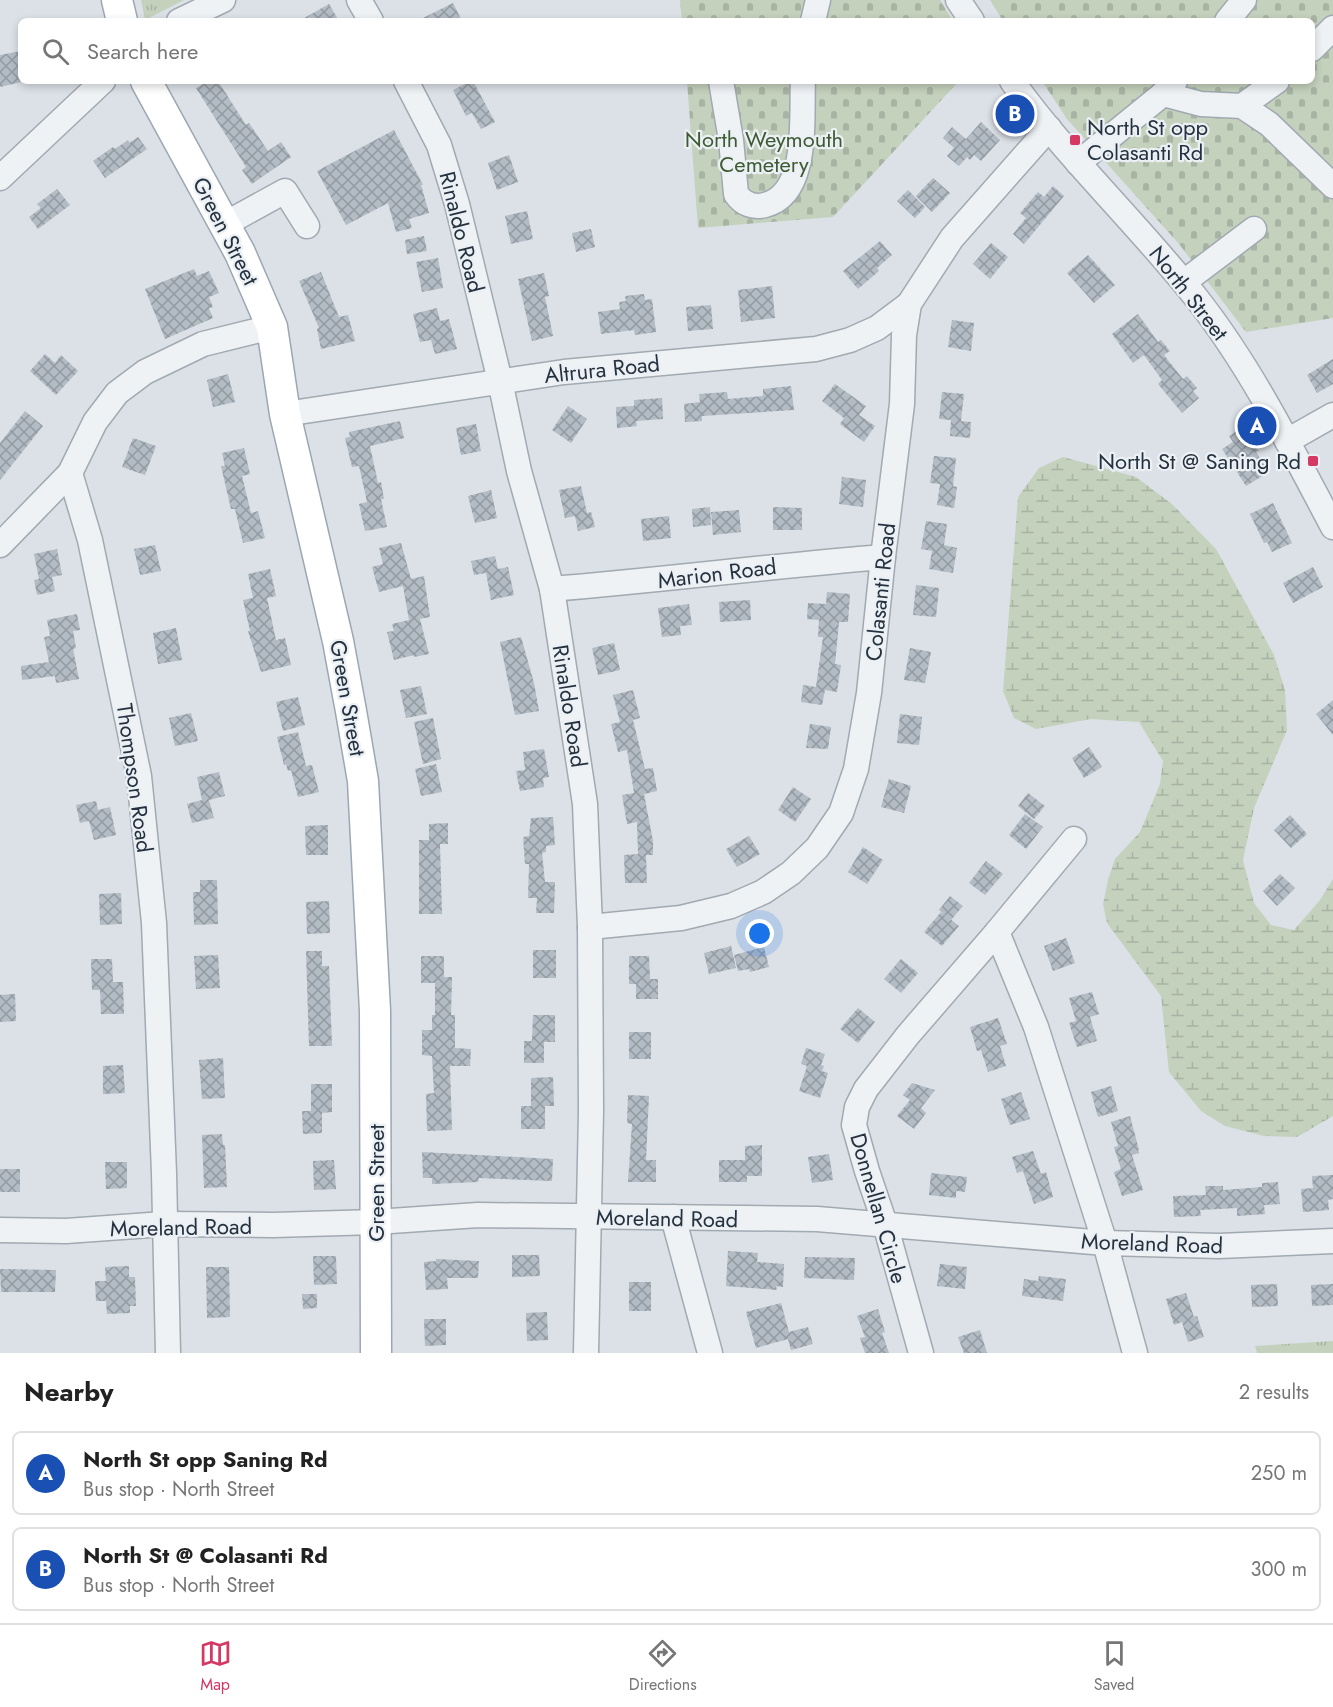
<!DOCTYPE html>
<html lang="en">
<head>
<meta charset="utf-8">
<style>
	body { margin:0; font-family:Jost,sans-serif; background:#f2f2f2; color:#222 }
	.you { position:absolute; left:760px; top:934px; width:21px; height:21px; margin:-15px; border:4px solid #fff; border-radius:50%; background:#1a73e8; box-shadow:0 0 0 9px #1a73e833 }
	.badge { display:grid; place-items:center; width:39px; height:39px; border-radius:50%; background:#d43863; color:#fff; font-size:20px; font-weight:700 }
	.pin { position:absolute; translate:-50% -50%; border:3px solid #fff; box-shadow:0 2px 6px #0006 }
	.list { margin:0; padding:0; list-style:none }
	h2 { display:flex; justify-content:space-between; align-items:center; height:78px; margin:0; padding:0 24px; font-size:26px }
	h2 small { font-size:20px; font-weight:400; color:#767676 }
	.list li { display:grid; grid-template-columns:39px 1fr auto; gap:18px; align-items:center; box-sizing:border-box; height:84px; margin:0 12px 12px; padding:0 12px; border:2px solid #e0e0e0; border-radius:9px }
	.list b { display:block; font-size:22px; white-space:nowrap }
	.list p { margin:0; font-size:20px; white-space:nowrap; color:#767676 }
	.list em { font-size:20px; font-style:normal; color:#767676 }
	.icon { flex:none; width:33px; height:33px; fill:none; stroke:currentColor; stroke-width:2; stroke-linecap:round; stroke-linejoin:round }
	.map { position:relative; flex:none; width:1333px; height:1353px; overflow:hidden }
	.search { position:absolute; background:#fff; box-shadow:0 3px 9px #0003; left:18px; right:18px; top:18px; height:66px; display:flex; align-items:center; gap:15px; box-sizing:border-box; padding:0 21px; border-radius:9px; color:#767676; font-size:22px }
	.sheet { height:270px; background:#fff }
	nav { display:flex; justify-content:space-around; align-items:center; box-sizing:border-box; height:84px; border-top:2px solid #e0e0e0; background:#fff; font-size:16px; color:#767676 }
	nav a { display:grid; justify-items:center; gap:3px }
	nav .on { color:#d43863 }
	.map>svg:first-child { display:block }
</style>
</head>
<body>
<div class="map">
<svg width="1333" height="1353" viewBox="0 0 1333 1353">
	<defs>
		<pattern id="grass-tufts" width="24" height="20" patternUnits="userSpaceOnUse" patternTransform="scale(1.5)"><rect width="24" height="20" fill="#c4d1bc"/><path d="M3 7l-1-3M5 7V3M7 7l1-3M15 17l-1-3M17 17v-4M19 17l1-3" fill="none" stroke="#a8b4a3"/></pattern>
		<pattern id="wetland-marsh" width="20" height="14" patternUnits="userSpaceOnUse" patternTransform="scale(1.5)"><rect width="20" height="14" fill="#c4d1bc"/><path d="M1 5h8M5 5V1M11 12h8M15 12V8" fill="none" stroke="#a8b4a3"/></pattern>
		<pattern id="cemetery-stones" width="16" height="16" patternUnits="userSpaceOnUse" patternTransform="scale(1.5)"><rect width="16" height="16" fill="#c4d1bc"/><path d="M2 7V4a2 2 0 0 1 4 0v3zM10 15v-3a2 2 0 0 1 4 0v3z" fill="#a8b4a3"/></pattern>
		<pattern id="building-cross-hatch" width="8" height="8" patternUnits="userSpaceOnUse" patternTransform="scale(1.5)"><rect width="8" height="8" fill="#b3bbc4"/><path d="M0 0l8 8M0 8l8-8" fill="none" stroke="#9199a1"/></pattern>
	</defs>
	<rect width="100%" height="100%" fill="#dce1e7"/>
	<g fill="url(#grass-tufts)">
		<polygon points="141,0 184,0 145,20"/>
		<polygon points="1333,1341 1333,1353 1257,1353 1255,1346"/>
	</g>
	<polygon fill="url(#wetland-marsh)" points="1063,457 1136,477 1172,504 1216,549 1274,655 1285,690 1287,730 1254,808 1243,860 1254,903 1271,925 1294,930 1320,900 1333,879 1333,1116 1297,1137 1264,1136 1225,1126 1201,1111 1169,1072 1161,996 1107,923 1103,904 1108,880 1115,859 1140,832 1160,784 1163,761 1139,722 1091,719 1036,729 1014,718 1003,691 1018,497 1039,468"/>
	<g fill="url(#cemetery-stones)">
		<polygon points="680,0 940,0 953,21 682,21"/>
		<polygon points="990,0 1333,0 1333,318 1246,332 1179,244 1067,119 1042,81 1312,81 1312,21 1003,21"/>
		<polygon points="687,81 959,81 833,217 698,228"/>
	</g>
	<g fill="url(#building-cross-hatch)">
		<polygon points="453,3 462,21 417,21"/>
		<polygon points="329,4 339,21 299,21"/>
		<polygon points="21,51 21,82 0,87 0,55"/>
		<polygon points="208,81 218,81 246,125 249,123 268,151 281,142 291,157 252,184 242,170 246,167 196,88"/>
		<polygon points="471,81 473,81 495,122 481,129 472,113 466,116 453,90"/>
		<polygon points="981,122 1000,140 981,161 974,155 970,160 967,157 959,166 947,156 954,148 943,138 952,127 966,139"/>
		<polygon points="394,130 423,185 421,185 429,213 409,219 412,228 396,232 388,203 346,225 317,171"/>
		<polygon points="138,137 147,149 105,178 93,161 113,147 115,149 128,140 129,143"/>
		<polygon points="509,155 518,182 497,190 488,163"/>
		<polygon points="933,178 950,193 932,212 916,196"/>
		<polygon points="1053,186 1064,196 1024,244 1013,234 1026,218 1020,213 1038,192 1044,197"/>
		<polygon points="57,189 70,205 38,229 29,217 41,208 37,204"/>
		<polygon points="908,190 925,207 915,218 897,201"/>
		<polygon points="527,211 533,239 511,244 505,216"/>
		<polygon points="591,229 595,247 576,252 572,233"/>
		<polygon points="424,236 427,251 407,254 405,240"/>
		<polygon points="880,241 892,255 877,268 879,271 858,289 843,271"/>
		<polygon points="991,243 1008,257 990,279 973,264"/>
		<polygon points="1088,255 1115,285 1094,303 1067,273"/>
		<polygon points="438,258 443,288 422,292 416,262"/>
		<polygon points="194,269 197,276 209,271 219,293 209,297 213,307 209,308 213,318 165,339 145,289"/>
		<polygon points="321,272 339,317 348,315 355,341 321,349 317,329 319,328 299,281"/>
		<polygon points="544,273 549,296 545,297 553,336 532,341 518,279"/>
		<polygon points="772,286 775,318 741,322 738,290"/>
		<polygon points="644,294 645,300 652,299 656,332 635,335 634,330 601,334 598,312 620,309 619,302 626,301 625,296"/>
		<polygon points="711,305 713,329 688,331 686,307"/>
		<polygon points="437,308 440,321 449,319 457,349 435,354 431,340 420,342 413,314"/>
		<polygon points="1138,314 1158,342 1161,340 1170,351 1164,355 1183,379 1187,376 1197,388 1193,391 1199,398 1182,413 1158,384 1162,380 1144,355 1133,363 1112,334"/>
		<polygon points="952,320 974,323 971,351 948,347"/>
		<polygon points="45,354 55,363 61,355 78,371 56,395 30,371"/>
		<polygon points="1333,359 1333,384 1317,393 1307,375"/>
		<polygon points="228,374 235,402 213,407 207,380"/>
		<polygon points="835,384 866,406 859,415 875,426 864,442 840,424 844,418 822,401"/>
		<polygon points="791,386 794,410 702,416 702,421 685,422 684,404 700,402 699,394 727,392 728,399 763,396 763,389"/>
		<polygon points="942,392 964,394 961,421 971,422 970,438 950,436 951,420 939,419"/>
		<polygon points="662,398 663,419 636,421 637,426 617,428 616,407 634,406 634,400"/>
		<polygon points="568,406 587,419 571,443 552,430"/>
		<polygon points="25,411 43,426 0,480 0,443"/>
		<polygon points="400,421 404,438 370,446 378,483 381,482 384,499 381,499 387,527 365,531 359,504 367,502 359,466 352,467 345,438 350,437 349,432"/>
		<polygon points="476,424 481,451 461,455 456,428"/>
		<polygon points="1243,427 1259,451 1256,452 1269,472 1246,486 1222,449 1233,442 1229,436"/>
		<polygon points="133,438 156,446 145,475 122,467"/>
		<polygon points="244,448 250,474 242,476 251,513 258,511 265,538 243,543 235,509 231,509 221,466 225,466 222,453"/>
		<polygon points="934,456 956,458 953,486 957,487 954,508 937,505 940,484 930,483"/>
		<polygon points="842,477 866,480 863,507 839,504"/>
		<polygon points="581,486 587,513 591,512 595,527 578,531 575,516 565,518 559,490"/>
		<polygon points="491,490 497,518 475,523 468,496"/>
		<polygon points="1273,503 1292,543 1272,552 1267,542 1264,543 1250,514"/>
		<polygon points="710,507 711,525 693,527 692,509"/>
		<polygon points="773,507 802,508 802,530 773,530"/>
		<polygon points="739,510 741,532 713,535 711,512"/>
		<polygon points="669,516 671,538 643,541 641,519"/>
		<polygon points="926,521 947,524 944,545 957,548 953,573 929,569 932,551 921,549"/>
		<polygon points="401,543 411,579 424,576 430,617 420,619 429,654 414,657 414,655 394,660 387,632 394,631 392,624 409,620 403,586 379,592 372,567 383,564 379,548"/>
		<polygon points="155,545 161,571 140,575 134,549"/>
		<polygon points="57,549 62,575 52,577 55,591 37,595 34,580 39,579 34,554"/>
		<polygon points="495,556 498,569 508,567 514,595 491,600 486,573 474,575 471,561"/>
		<polygon points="1313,567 1323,587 1293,603 1283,583"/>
		<polygon points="270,569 276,596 267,598 276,640 285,638 291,665 261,672 248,631 250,631 243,600 253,598 248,574"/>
		<polygon points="916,585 939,588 936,617 913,615"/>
		<polygon points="827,592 850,594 848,622 839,622 835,664 841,665 837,692 825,690 822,705 801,702 803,685 816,687 823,637 818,637 819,620 807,619 808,603 826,604"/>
		<polygon points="750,600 751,620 720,622 719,602"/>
		<polygon points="689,604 692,625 680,626 681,635 662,637 658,608"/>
		<polygon points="77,614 80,630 73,631 76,648 73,649 79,679 56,683 55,676 22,680 21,666 49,662 44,637 50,636 47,620"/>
		<polygon points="176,628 182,660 158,664 153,633"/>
		<polygon points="521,637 534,683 539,711 515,715 500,642"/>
		<polygon points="614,643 620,670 598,675 592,648"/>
		<polygon points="910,648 931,652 925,683 904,680"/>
		<polygon points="421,686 427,714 406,718 400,690"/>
		<polygon points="633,690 640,718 633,720 645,769 653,768 657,791 644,794 653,841 653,855 646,855 647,883 625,883 624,855 638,854 637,822 627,824 622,795 634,793 627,750 618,752 611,724 620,722 613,695"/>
		<polygon points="298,697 305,725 283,731 276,702"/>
		<polygon points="1333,700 1333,735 1316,714"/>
		<polygon points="191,713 198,741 175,746 169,718"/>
		<polygon points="900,714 922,717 919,745 897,743"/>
		<polygon points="433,718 441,759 423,764 414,722"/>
		<polygon points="810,724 831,727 828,749 806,748"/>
		<polygon points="298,732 306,766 312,765 319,792 298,797 291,770 288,771 286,764 284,765 277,737"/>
		<polygon points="1089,747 1102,767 1084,778 1072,758"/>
		<polygon points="544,749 549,777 543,778 544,787 520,791 516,771 525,770 523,752"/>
		<polygon points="436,764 442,792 421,796 415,769"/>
		<polygon points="219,772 225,796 209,800 214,818 192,823 187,804 202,800 197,777"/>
		<polygon points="889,779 911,786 904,813 881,807"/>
		<polygon points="793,787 811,799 795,822 778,810"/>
		<polygon points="1028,793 1045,806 1034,819 1018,806"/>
		<polygon points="96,801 98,810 110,807 116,835 94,840 89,821 80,823 76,805"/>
		<polygon points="1025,814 1043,827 1026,849 1009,835"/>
		<polygon points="1290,815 1307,834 1291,848 1274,830"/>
		<polygon points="553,817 555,845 546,846 546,852 542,853 545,882 555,882 554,913 536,913 537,898 528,898 529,864 525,864 523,837 529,836 531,818"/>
		<polygon points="448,823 448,844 440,844 442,914 419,914 419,840 429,840 429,824"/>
		<polygon points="328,825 328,855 306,855 305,826"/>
		<polygon points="749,836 760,854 737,867 726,849"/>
		<polygon points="863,847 883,860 867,884 848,872"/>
		<polygon points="986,861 1003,874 985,895 969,883"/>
		<polygon points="1280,874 1295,888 1277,906 1263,891"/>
		<polygon points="200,880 217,880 218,924 194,925 193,892 200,892"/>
		<polygon points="121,893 122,924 100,925 99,894"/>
		<polygon points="950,896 963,906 951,920 939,910"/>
		<polygon points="329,901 330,933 307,934 306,902"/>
		<polygon points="941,912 959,926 942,946 924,932"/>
		<polygon points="1066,938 1075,963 1053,971 1044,946"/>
		<polygon points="731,946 736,968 709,974 704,953"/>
		<polygon points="764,947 769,967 750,972 749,969 738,971 734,955"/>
		<rect x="533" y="950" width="23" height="28"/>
		<polygon points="306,951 322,951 322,966 329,966 332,1046 309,1046"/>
		<polygon points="218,955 220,988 196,989 194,956"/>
		<polygon points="421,956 444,956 444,977 452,977 451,1015 455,1015 455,1048 471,1049 470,1066 450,1066 452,1130 427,1131 426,1094 434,1093 432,1056 422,1055 422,1030 432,1030 432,1015 435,1015 435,983 421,983"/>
		<polygon points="629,956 649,956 650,979 658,979 658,999 636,999 636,984 629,984"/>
		<polygon points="91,959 112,959 113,982 123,982 124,1014 101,1014 100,990 92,990"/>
		<polygon points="901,959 918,973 901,993 884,979"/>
		<polygon points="1092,992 1099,1014 1090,1017 1097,1041 1077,1047 1069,1023 1076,1021 1069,998"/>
		<polygon points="15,994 16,1021 0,1022 0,995"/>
		<polygon points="858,1008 875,1022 858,1043 840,1029"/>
		<polygon points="533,1015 555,1015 555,1042 544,1042 544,1063 524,1063 524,1041 532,1041"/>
		<polygon points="998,1018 1007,1044 1000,1046 1006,1066 988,1072 981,1050 977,1051 970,1027"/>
		<rect x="629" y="1032" width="22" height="27"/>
		<polygon points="806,1048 825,1054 821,1065 824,1066 822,1071 828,1073 820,1098 799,1091 807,1066 801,1064"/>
		<polygon points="223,1058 225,1098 202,1099 199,1060"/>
		<polygon points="123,1065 125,1093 103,1094 103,1066"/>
		<polygon points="553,1077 554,1106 534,1106 545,1106 545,1129 521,1129 521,1106 531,1106 531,1078"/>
		<polygon points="912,1083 935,1090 921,1108 926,1113 914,1129 897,1116 910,1100 903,1095"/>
		<polygon points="311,1084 332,1084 332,1112 322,1113 322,1133 303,1134 302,1111 311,1111"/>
		<polygon points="1111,1086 1118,1111 1098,1117 1091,1092"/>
		<polygon points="1021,1092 1030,1119 1010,1125 1001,1099"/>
		<polygon points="628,1095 649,1096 646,1160 656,1160 656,1182 628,1182 632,1124 627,1123"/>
		<polygon points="1130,1116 1139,1150 1138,1150 1139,1153 1132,1155 1143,1190 1122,1196 1114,1172 1121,1169 1114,1147 1118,1146 1111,1122"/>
		<polygon points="222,1134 223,1145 225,1145 227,1187 204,1188 202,1135"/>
		<polygon points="762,1145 762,1176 747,1176 747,1182 719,1182 719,1160 745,1160 745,1146"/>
		<polygon points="1033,1151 1041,1174 1046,1172 1053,1197 1034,1204 1023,1171 1017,1173 1012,1157"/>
		<polygon points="422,1152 553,1159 552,1181 479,1178 478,1182 432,1184 432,1178 423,1178"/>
		<polygon points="829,1154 833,1180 812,1183 808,1157"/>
		<polygon points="334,1160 336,1189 314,1190 313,1161"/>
		<polygon points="105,1162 127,1162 127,1188 106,1189"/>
		<rect x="0" y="1169" width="20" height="23"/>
		<polygon points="931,1173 967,1177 965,1192 956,1191 956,1198 929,1195"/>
		<polygon points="1333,1175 1333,1199 1328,1200 1329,1210 1303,1212 1301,1189 1313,1188 1312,1176"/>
		<polygon points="1278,1182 1280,1204 1264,1205 1265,1214 1237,1216 1237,1208 1200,1210 1201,1216 1174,1217 1173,1196 1206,1195 1205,1186 1223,1186 1223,1190 1262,1187 1262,1183"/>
		<polygon points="728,1251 758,1253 757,1262 784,1264 783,1287 776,1286 777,1290 726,1286"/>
		<polygon points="512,1255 539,1255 540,1276 512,1277"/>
		<polygon points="313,1256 336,1256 337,1284 314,1285"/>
		<polygon points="805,1257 855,1258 854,1280 804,1278"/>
		<polygon points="436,1259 479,1261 478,1278 447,1278 448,1289 426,1290 424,1262 436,1261"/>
		<polygon points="940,1264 967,1267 965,1289 937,1286"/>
		<polygon points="129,1266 129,1277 135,1277 136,1306 130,1306 130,1313 107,1314 106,1301 96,1301 95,1281 106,1281 105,1267"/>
		<polygon points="206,1267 229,1267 230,1317 207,1318"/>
		<polygon points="0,1269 56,1270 55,1292 1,1292"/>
		<polygon points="1039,1276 1066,1279 1063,1301 1022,1296 1024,1279 1038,1281"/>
		<rect x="629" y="1282" width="22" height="29"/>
		<polygon points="1277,1284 1278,1306 1252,1307 1251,1285"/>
		<polygon points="1333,1284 1333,1305 1312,1306 1311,1285"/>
		<polygon points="1186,1293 1194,1317 1197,1316 1204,1337 1188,1342 1182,1322 1174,1325 1166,1299"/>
		<polygon points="302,1294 317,1294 317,1308 303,1309"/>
		<polygon points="781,1303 789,1332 808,1327 813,1344 791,1350 788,1339 756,1348 746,1312"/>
		<polygon points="878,1309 885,1332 882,1333 889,1353 865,1353 860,1338 865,1337 857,1316"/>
		<polygon points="547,1312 548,1340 527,1341 526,1313"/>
		<polygon points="424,1319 446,1319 446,1345 425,1346"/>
		<polygon points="980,1330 987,1353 964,1353 958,1337"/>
	</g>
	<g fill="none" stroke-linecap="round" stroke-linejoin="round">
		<g stroke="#a1a9b1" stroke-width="27">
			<g id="minor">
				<polyline points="359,0 371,21"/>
				<polyline points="958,0 972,21"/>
				<polyline points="179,21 223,0"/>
				<polyline points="813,21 818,0"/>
				<polyline points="1227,21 1244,0"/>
				<polyline points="1312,49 1333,28"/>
				<polyline points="406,81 439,145 457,204 500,381 519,471 552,589 585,804 590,927 591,1111 586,1353"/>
				<path d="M721,81L731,140L736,194C743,204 753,208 765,205C810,194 801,116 803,81"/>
				<path d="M1012,81C1068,159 1139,225 1198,300C1252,369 1292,450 1333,527"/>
				<polyline points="1175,81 1163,94 1201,104 1242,106 1269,124 1333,186"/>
				<polyline points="1242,106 1277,81"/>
				<polyline points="1078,163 1163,94"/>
				<polyline points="0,178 103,81"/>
				<polyline points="225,224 285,191 307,226"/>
				<polyline points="1184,282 1254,229"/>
				<polyline points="285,414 564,372 816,349 850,340 877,328 909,304"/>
				<polyline points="1287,441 1333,415"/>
				<polyline points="0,545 70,473"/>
				<path d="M552,589C662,580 772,566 883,557"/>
				<polyline points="590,927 681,918 731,906 763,892 791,873 817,848 841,813 856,769 869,693 883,557 902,404 904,335 909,304 952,238 1049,128"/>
				<polyline points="997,932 1074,839"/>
				<polyline points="673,1217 710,1353"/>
				<polyline points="0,1230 66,1231 164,1224 273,1225 376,1222 478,1215 817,1219 1105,1243 1219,1246 1333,1241"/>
				<polyline points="168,1353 164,1173 154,923 139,776 90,540 70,473 95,422 117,393 145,372 203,344 272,327"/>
				<polyline points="921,1353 885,1224 867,1171 854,1125 857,1107 866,1089 908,1035 997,932 1036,1027 1105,1243 1135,1353"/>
			</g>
		</g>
		<g stroke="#9ba7b3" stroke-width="33">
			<g id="major">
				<polyline points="117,0 122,21"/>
				<polyline points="146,81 240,253 272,327 285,414 338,641 351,711 363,781 375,1011 376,1353"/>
			</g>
		</g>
		<use href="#minor" stroke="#eff2f5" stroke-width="24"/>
		<use href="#major" stroke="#fff" stroke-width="30"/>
	</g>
	<g fill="#d43863" stroke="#ebf0f5" stroke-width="2">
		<rect x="1069" y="134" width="12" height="12" rx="3"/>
		<rect x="1307" y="455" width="12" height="12" rx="3"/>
	</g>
	<g text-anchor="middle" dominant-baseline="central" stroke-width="4.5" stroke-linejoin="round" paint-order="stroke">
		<g font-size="22" fill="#25313e" stroke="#ebf0f5" text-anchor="start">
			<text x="1087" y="127">North St opp<tspan x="1087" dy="25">Colasanti Rd</tspan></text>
			<text x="1301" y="461" text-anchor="end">North St @ Saning Rd</text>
		</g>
		<g font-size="22" fill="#3e5a32" stroke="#ebf0f5">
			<text x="764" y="139">North Weymouth<tspan x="764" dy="25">Cemetery</tspan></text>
		</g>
		<g font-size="22" fill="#25313e" stroke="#ebf0f5">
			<text transform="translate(226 231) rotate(63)">Green Street</text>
			<text transform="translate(462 232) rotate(76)">Rinaldo Road</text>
			<text transform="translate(1189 293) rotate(52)">North Street</text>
			<text transform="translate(602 369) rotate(-6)">Altrura Road</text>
			<text transform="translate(717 573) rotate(-7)">Marion Road</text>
			<text transform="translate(880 592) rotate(-84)">Colasanti Road</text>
			<text transform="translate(348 698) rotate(80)">Green Street</text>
			<text transform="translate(570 706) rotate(81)">Rinaldo Road</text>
			<text transform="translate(135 778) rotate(82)">Thompson Road</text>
			<text transform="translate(376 1183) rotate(-90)">Green Street</text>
			<text transform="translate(879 1208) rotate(74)">Donnellan Circle</text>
			<text transform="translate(667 1218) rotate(1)">Moreland Road</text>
			<text transform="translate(181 1227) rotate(-1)">Moreland Road</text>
			<text transform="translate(1152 1243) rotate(2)">Moreland Road</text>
		</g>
	</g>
</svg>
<div class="you"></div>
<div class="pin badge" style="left:1257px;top:426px;background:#1a4fb4">A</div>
<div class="pin badge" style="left:1015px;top:114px;background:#1a4fb4">B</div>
<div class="search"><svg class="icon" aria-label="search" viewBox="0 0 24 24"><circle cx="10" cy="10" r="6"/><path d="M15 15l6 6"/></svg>Search here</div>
</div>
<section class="sheet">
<h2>Nearby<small>2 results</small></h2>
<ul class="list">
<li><span class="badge" style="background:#1a4fb4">A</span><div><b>North St opp Saning Rd</b><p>Bus stop · North Street</p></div><em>250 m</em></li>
<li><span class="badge" style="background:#1a4fb4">B</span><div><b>North St @ Colasanti Rd</b><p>Bus stop · North Street</p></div><em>300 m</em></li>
</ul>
</section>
<nav>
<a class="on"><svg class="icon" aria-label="map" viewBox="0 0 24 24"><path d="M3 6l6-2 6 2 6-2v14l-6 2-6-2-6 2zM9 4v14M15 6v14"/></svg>Map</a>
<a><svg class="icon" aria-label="directions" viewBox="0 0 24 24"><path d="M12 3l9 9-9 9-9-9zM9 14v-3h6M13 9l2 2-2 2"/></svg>Directions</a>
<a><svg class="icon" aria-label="saved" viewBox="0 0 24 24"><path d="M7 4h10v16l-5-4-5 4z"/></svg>Saved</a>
</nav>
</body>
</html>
